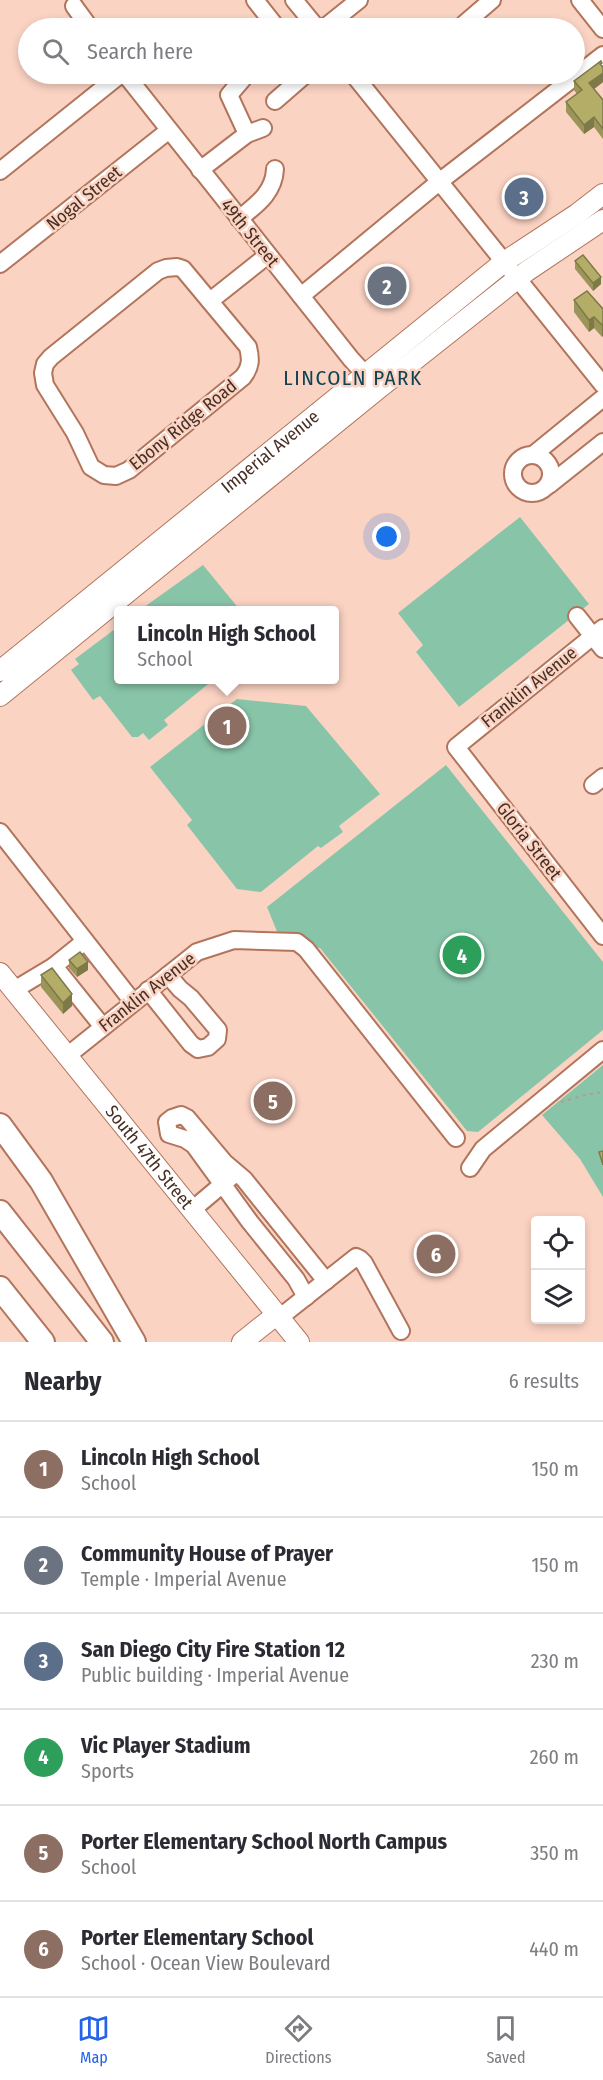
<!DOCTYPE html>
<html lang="en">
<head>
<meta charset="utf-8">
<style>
	body { margin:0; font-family:"Fira Sans Condensed",sans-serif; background:#f2f2f3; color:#2b2b33 }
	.controls { position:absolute; right:18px; bottom:18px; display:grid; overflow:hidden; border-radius:6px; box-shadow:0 3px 9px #0003 }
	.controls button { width:54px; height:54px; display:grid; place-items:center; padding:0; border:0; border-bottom:2px solid #e1e1e2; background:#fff; color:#2b2b33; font:30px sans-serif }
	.you { position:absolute; left:387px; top:537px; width:21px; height:21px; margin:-15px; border:4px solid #fff; border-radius:50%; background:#1a73e8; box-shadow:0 0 0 9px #1a73e833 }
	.badge { display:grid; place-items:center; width:39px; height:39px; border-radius:50%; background:#2563eb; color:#fff; font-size:20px; font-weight:700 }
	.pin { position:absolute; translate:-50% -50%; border:3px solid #fff; box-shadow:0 2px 6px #0006 }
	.popup { position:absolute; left:114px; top:606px; width:225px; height:78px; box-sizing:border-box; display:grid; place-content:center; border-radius:6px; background:#fff; filter:drop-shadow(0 2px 4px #0005); font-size:20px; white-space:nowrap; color:#7c7c81 }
	.popup b { font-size:22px; color:#2b2b33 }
	.popup::after { content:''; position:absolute; left:50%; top:100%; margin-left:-12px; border:12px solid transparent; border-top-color:#fff }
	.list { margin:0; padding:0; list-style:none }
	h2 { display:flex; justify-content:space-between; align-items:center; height:78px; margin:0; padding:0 24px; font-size:26px }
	h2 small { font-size:20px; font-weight:400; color:#7c7c81 }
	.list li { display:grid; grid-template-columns:39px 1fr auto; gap:18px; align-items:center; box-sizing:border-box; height:96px; padding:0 24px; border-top:2px solid #e1e1e2 }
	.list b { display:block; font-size:22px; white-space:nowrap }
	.list p { margin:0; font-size:20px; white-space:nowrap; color:#7c7c81 }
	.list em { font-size:20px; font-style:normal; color:#7c7c81 }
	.icon { flex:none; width:33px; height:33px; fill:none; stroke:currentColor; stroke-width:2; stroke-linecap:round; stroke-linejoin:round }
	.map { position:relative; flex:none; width:603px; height:1342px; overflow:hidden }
	.search { position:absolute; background:#fff; box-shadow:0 3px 9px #0003; left:18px; right:18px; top:18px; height:66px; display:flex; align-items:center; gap:15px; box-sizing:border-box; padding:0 21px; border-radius:33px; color:#7c7c81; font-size:22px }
	.sheet { height:654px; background:#fff }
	nav { display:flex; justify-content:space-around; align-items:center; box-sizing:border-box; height:84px; border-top:2px solid #e1e1e2; background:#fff; font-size:16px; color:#7c7c81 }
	nav a { display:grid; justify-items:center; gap:3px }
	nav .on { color:#2563eb }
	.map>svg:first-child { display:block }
</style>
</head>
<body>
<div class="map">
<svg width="603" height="1342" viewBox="0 0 603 1342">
	<rect width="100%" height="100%" fill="#fbd3c3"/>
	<g fill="#88c5a8">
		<polygon points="520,517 589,604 459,707 416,652 423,645 398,613"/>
		<polygon points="203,565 240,610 140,610"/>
		<polygon points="119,626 119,680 213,680 164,720 168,725 149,740 143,733 138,737 132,737 100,696 93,700 71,670 79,664 75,659"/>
		<polygon points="237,699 306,706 380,794 339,826 343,832 321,848 318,846 261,892 237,889 187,825 192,820 150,767"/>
		<polygon points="446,765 603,962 603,1030 478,1132 467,1131 320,948 312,947 303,935 278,934 267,907"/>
		<polygon points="603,1065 603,1197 580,1159 542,1115"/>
	</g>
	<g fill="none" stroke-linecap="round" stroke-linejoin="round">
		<g stroke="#b2755c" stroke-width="20">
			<g id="minor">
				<polyline points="255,0 277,28"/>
				<polyline points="294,0 317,28"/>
				<polyline points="580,0 603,29"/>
				<polyline points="74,6 90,28"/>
				<polyline points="464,24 492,0"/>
				<polyline points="324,28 359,0"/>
				<polyline points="125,74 351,359 374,384"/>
				<polyline points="247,74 229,95 247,134"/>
				<polyline points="353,74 603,385"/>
				<polyline points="275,101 306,74"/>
				<polyline points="200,170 247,134 263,128"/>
				<polyline points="0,171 121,74"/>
				<path d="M239,219C256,205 274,193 275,169"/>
				<polyline points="0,264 168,131"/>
				<path d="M177,267L183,269L248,347C251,359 251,367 243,377L129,470L116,476L104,475L91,467L75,433L45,385L43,373L45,364L51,357L158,271L166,268Z"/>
				<polyline points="301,296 439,182 603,55"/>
				<polyline points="210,301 268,255"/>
				<circle cx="532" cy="474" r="19"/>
				<polyline points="533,455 603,398"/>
				<polyline points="549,485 603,442"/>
				<polyline points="577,616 603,649"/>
				<polyline points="603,628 456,747 603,936"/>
				<polyline points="593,785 603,777"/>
				<polyline points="0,832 133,1002"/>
				<polyline points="54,966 85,941"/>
				<polyline points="14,990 54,966 103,1027"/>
				<polyline points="148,990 191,1044 198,1049 208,1047 217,1039 218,1030 191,998 180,989 168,975"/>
				<polyline points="67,1056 197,952 234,940 297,942 306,949 456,1138"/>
				<polyline points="470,1168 483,1149 603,1050"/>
				<polyline points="192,1210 230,1178"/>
				<polyline points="306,1297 296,1279 250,1222 194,1145 185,1139 169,1134 167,1122 172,1118 181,1115 187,1118 224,1162 244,1179 326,1281"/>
				<polyline points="279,1318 356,1257 360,1259 364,1263 401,1331"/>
			</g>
		</g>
		<g stroke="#b2755c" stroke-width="22">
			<g id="major">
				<path id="s1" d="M0,671L504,262L577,214L603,194"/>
				<polyline points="0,696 378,389 527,271 603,220"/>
				<path id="s2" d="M0,973L299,1342"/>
				<polyline points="242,1342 276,1315"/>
			</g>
		</g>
		<g stroke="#b2755c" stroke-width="26">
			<g id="highway">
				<polyline points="0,1125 41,1181 134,1342"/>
				<polyline points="0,1212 102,1342"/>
				<polyline points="0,1288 43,1342"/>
			</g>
		</g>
		<polyline stroke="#bb988a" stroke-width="2" stroke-dasharray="3 4.5" stroke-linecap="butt" points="561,1102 589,1094 603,1092"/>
		<use href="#minor" stroke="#fff" stroke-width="16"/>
		<use href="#major" stroke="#fff" stroke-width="20"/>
		<use href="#highway" stroke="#fff" stroke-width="22"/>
	</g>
	<g fill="#9b9559">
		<polygon points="602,67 603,82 594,89 603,100 603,139 594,127 584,134 566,112 566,102 577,94 574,90 574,81"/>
		<polygon points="575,261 601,284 593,291 575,269"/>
		<polygon points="574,300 603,309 602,337 594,328 589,332 574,312"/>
		<polygon points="69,960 88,970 77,977 69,968"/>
		<polygon points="41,975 72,1006 63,1014 41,987"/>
	</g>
	<g fill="#7e7949">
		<polygon points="603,73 603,82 589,93 589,83"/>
		<polygon points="594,117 594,127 584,134 584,125"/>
		<polygon points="601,277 601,284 593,291 593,283"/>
		<polygon points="594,317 594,328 589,332 589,320"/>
		<polygon points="603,324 603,336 602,337 602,325"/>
		<polygon points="88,962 88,970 77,977 77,969"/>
		<polygon points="72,994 72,1006 63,1014 63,1003"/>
	</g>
	<g fill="#b4ad68" stroke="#7e7949" stroke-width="1.5">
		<polygon points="601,61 602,63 600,64 603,67 603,73 589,83 603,100 603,129 594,117 584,125 566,102 582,90 574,81"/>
		<polygon points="583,255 601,277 593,283 575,261"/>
		<polygon points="587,291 603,309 603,324 602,325 594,317 589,320 574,300"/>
		<polygon points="80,952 88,962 77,969 69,960"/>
		<polygon points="52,968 72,994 63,1003 41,975"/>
		<polygon points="603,1151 603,1165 599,1152"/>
	</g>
	<g text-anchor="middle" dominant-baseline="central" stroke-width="5" stroke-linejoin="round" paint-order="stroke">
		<g font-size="18" fill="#482f24" stroke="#fbd3c3">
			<text transform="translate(84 198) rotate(-39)">Nogal Street</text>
			<text transform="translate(250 233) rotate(51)">49th Street</text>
			<text transform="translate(183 425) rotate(-39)">Ebony Ridge Road</text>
			<text stroke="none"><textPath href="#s1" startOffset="348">Imperial Avenue</textPath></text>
			<text transform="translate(529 687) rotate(-39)">Franklin Avenue</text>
			<text transform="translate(529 841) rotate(52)">Gloria Street</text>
			<text transform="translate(147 992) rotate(-38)">Franklin Avenue</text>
			<text stroke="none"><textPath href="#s2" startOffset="237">South 47th Street</textPath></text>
		</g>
		<g font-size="21" letter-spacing="1.5" fill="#0d4353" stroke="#fbd3c3">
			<text x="353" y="378">LINCOLN PARK</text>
		</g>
	</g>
</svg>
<div class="controls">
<button><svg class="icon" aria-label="locate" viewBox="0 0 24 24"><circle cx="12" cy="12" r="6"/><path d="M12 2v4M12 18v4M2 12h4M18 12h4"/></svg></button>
<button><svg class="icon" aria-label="layers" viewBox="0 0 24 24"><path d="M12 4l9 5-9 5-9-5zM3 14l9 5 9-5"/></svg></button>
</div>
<div class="you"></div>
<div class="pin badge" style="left:227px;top:726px;background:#8d6e63">1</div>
<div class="popup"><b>Lincoln High School</b>School</div>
<div class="pin badge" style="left:387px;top:286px;background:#6b7280">2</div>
<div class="pin badge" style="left:524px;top:197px;background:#5c6f8a">3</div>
<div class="pin badge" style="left:462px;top:955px;background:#2e9e5b">4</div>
<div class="pin badge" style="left:273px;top:1101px;background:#8d6e63">5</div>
<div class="pin badge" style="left:436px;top:1254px;background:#8d6e63">6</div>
<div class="search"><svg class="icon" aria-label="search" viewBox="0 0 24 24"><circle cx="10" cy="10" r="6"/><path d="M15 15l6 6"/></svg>Search here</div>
</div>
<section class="sheet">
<h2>Nearby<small>6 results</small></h2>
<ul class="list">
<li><span class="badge" style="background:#8d6e63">1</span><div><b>Lincoln High School</b><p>School</p></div><em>150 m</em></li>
<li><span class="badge" style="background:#6b7280">2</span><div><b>Community House of Prayer</b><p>Temple · Imperial Avenue</p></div><em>150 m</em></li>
<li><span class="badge" style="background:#5c6f8a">3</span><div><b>San Diego City Fire Station 12</b><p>Public building · Imperial Avenue</p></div><em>230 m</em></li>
<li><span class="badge" style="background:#2e9e5b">4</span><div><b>Vic Player Stadium</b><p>Sports</p></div><em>260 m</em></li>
<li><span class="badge" style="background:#8d6e63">5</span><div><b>Porter Elementary School North Campus</b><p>School</p></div><em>350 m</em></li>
<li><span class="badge" style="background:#8d6e63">6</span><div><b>Porter Elementary School</b><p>School · Ocean View Boulevard</p></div><em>440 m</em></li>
</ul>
</section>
<nav>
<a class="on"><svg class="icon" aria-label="map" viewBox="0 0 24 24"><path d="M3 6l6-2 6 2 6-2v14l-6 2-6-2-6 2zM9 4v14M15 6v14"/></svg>Map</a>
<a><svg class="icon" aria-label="directions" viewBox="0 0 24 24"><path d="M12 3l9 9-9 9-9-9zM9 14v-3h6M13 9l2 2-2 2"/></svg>Directions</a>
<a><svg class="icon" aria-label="saved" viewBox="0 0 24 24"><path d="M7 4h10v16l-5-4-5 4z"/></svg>Saved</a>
</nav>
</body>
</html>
